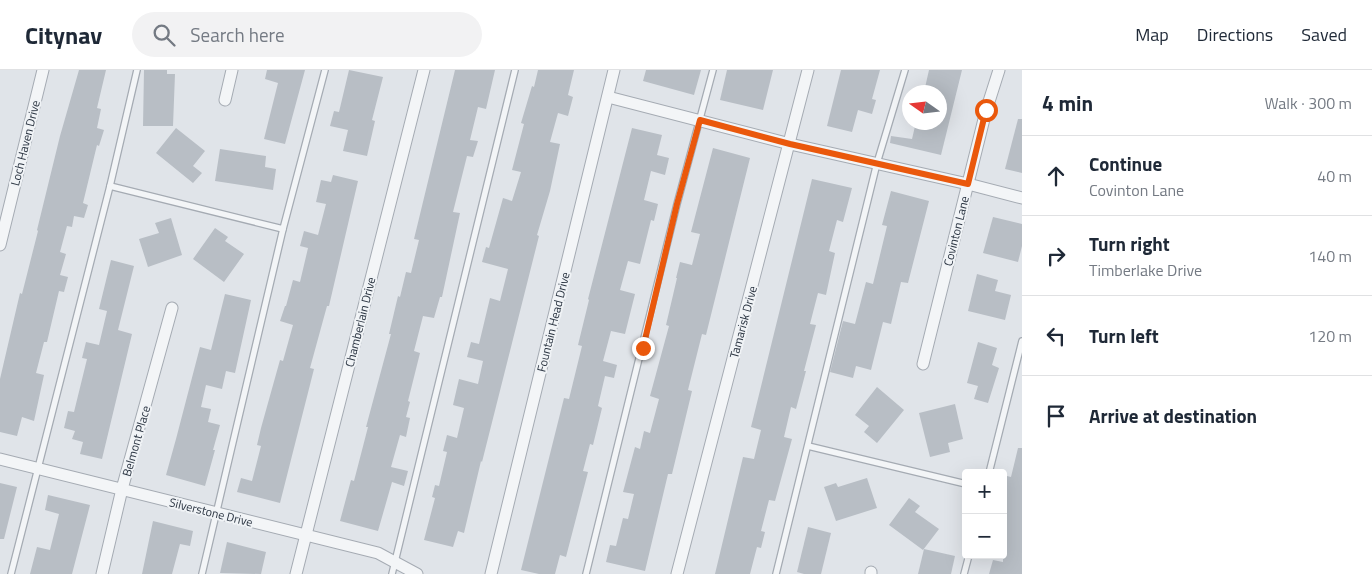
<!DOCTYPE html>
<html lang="en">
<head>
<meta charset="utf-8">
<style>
	body { margin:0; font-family:"Titillium Web",sans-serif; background:#f2f2f3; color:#1f2937 }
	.controls { position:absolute; right:15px; bottom:15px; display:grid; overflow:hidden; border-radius:5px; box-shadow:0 5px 20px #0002 }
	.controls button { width:45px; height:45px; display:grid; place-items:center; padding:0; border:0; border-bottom:1px solid #e0e1e3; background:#fff; color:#1f2937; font:25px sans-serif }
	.compass { position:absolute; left:902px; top:15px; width:45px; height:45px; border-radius:50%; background:#fff; box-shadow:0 5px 20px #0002; rotate:284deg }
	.stop { position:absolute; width:15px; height:15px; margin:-11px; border:4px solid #ea580c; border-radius:50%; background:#fff }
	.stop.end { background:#ea580c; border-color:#fff; box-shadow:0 1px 5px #0008 }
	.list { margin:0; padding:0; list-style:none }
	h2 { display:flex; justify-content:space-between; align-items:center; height:65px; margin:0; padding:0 20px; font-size:21px }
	h2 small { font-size:16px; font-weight:400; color:#747a83 }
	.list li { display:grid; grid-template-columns:32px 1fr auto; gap:15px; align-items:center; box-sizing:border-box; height:80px; padding:0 20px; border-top:1px solid #e0e1e3 }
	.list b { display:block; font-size:19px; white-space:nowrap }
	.list p { margin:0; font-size:16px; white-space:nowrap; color:#747a83 }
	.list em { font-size:16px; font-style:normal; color:#747a83 }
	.icon { flex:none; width:28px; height:28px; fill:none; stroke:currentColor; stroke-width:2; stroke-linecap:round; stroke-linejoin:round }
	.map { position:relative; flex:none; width:1022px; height:504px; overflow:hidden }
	header { display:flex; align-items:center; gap:30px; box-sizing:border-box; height:70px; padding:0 25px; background:#fff; border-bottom:1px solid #e0e1e3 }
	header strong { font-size:24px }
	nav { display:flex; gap:28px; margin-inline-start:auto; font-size:18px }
	.search { width:350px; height:45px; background:#f2f2f3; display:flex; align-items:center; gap:12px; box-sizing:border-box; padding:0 18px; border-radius:28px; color:#747a83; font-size:19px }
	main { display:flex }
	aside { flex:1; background:#fff }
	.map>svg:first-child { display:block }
</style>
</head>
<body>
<header>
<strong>Citynav</strong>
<div class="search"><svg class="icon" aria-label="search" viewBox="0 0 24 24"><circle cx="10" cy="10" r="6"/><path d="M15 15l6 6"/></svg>Search here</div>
<nav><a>Map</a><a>Directions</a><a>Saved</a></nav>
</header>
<main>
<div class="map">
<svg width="1022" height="504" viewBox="0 0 1022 504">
	<rect width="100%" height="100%" fill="#e0e4e9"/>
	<g fill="#b8bec5">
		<polygon points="79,0 106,0 97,38 101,39 97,58 104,60 99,76 97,75 83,133 88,135 84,148 74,146 72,157 67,156 60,182 66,184 60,205 68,207 64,222 59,221 47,272 44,272 36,303 44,305 34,351 22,347 17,366 0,362 0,309 20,223 22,224 38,161 37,160 60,66"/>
		<polygon points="144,0 167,0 167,4 175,4 173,56 143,56"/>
		<polygon points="267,0 305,0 285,74 264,69 278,13 265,9"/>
		<polygon points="349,0 383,7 372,50 375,51 367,86 343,81 348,60 330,56 334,41 339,42"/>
		<polygon points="455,0 495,0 486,39 478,37 470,70 478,71 473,87 467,86 453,142 460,143 442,227 440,227 434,248 423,246 414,281 420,283 408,331 410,332 406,347 410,348 406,367 400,365 391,397 408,401 404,416 392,412 378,461 340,451 351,410 354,411 368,357 366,357 391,264 389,264 398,226 400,227 406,202 411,203 419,170 414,169"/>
		<polygon points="538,0 574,0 568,25 573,27 568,46 558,43 550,72 560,74 550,121 537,165 539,166 482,392 481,391 464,463 458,461 453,477 424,470 435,428 432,427 435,415 439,416 447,382 443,381 447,365 457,368 464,338 453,335 459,309 478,314 483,291 467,287 471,272 479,274 490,228 500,231 508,199 482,192 486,177 489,178 503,128 512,131 521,102 512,100 524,54 521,53 532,16 534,17"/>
		<polygon points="646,0 701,0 694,25 643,11"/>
		<polygon points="727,0 773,0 763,40 720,30"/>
		<polygon points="841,0 880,0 872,29 876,30 872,44 858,40 852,62 827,56"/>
		<polygon points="929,0 962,0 941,85 890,73 891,66 912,69 916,52 940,52 940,22 924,22"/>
		<polygon points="1018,49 1022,49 1022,103 1005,99"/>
		<polygon points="176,58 205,81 193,96 202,103 193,113 156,83"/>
		<polygon points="632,58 662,65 657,85 669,88 665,105 651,101 644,130 658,134 654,151 651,150 640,194 628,191 620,220 635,224 625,264 611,261 603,291 617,295 614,308 605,306 598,336 602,338 593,375 590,374 583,401 588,402 566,487 560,485 555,504 539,504 521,500 564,328 569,329 582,276 578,275 589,230 588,229"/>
		<polygon points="713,78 750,88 706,265 702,264 688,320 692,321 672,404 668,404 645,501 606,492 610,475 616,476 623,448 628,449 634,424 623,422 635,377 640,379 644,361 650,363 659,329 650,326 669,256 666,255 677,208 676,208 680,192 692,195 700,164 691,162"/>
		<polygon points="220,79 266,86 265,97 276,99 273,120 215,111"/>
		<polygon points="333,105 358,111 329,236 327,236 310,298 314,299 280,433 237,422 241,408 252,411 261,376 257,375 261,358 280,290 283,291 293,255 280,251 285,236 286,236 293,210 300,212 308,178 300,176 304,161 318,165 326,134 316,132 321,110 331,112"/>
		<polygon points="812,109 852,118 843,152 837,150 829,181 835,183 826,225 818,223 810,254 816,255 804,301 806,301 796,339 791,337 784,367 792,369 775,431 769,430 761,461 765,462 761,478 757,477 750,504 715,504 743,387 754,389 761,360 751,357"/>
		<polygon points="891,121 929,131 908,213 901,212 891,254 883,252 871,300 856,296 853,308 830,302 843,251 855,254 866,212 873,214 887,156 882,155"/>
		<polygon points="993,147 1022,154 1022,176 1018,192 983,183"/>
		<polygon points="171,148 182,185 148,197 139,169 159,163 155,153"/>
		<polygon points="215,158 228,167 225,171 244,184 224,212 193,189"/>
		<polygon points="111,190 134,196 118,260 132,264 102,389 80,384 83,372 72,369 75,361 64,358 68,341 74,342 87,289 82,288 86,272 99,275 107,241 99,239"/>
		<polygon points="977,204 998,210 995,221 1011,225 1005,250 968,241"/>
		<polygon points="225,224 251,230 235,303 226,301 222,319 206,315 201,337 211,339 208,352 220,355 213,380 215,380 205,416 166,405 176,369 200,277 211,280"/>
		<polygon points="978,272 997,278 992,295 999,298 988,333 974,329 978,316 967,313"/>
		<polygon points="877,317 904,340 877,373 864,362 869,356 855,345"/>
		<polygon points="955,334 963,369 948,373 950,382 930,387 919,343"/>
		<polygon points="1018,378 1022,378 1022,504 989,504 993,490 1003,492 1003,423 1007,406 1011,407"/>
		<polygon points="867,408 877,438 836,451 824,417 836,413 838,417"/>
		<polygon points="0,413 17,417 4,469 0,469"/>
		<polygon points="48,425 90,435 72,504 30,504 37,477 50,480 59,444 45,440"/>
		<polygon points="909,428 920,436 915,442 939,459 923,480 889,455"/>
		<polygon points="153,451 193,461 190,476 180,474 172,504 142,504"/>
		<polygon points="808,457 831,463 821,504 804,504 797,502"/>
		<polygon points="227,472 266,482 261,504 220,503"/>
		<polygon points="924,479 955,486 951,504 918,504"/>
	</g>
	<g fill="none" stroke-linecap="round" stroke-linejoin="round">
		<g stroke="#a5abb3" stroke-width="8">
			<g id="service">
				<polyline points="110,116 283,159"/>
				<polyline points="808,376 966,414"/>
				<polyline points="989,403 1022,271"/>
				<polyline points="11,504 110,116 137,0"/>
				<polyline points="202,504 283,159 325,0"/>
				<polyline points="392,504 515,0"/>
				<polyline points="586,504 677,134 713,0"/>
				<polyline points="776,504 877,93 905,0"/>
				<polyline points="964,504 969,485"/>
			</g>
		</g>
		<g stroke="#a5abb3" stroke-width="13">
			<g id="minor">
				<polyline points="608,27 790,74 968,114 1022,128"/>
				<polyline points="225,30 232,0"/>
				<polyline points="0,175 43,0"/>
				<polyline points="923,294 986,41 999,0"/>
				<polyline points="0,389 378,483 417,504"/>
				<polyline points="102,504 122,419 172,238"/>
				<polyline points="296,504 424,0"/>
				<polyline points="491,504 614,0"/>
				<polyline points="677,504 808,0"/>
				<polyline points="871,504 871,502"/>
			</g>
		</g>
		<use href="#service" stroke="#f3f5f7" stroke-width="5.5"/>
		<use href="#minor" stroke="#f3f5f7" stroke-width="11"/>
	</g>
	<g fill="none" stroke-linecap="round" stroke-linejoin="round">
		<polyline stroke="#ea580c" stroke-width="6" points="643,278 677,134 700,50 790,74 968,114 986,40"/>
	</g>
	<g text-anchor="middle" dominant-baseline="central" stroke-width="4" stroke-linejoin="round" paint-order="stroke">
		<g font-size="12" fill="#293340" stroke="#f0f3f6">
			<text transform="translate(25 73) rotate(-76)">Loch Haven Drive</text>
			<text transform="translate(956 161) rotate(-76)">Covinton Lane</text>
			<text transform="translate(360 252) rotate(-76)">Chamberlain Drive</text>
			<text transform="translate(553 252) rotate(-76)">Fountain Head Drive</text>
			<text transform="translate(743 252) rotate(-75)">Tamarisk Drive</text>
			<text transform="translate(136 371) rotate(-74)">Belmont Place</text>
			<text transform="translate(211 442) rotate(14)">Silverstone Drive</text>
		</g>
	</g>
</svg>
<div class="controls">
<button>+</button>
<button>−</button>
</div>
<svg class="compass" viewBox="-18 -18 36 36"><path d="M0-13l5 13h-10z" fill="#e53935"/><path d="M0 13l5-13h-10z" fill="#747a83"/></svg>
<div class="stop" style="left:986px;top:40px"></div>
<div class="stop end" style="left:643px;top:278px"></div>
</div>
<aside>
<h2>4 min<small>Walk · 300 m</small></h2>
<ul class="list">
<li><svg class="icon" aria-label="ahead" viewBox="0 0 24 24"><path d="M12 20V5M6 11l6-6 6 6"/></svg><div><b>Continue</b><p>Covinton Lane</p></div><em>40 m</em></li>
<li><svg class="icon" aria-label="right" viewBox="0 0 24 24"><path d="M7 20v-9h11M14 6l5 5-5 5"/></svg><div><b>Turn right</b><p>Timberlake Drive</p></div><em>140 m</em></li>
<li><svg class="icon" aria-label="left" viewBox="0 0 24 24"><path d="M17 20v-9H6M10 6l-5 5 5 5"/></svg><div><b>Turn left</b></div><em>120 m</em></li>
<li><svg class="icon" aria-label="arrive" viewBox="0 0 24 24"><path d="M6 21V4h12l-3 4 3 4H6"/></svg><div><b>Arrive at destination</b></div></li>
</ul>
</aside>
</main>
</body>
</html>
